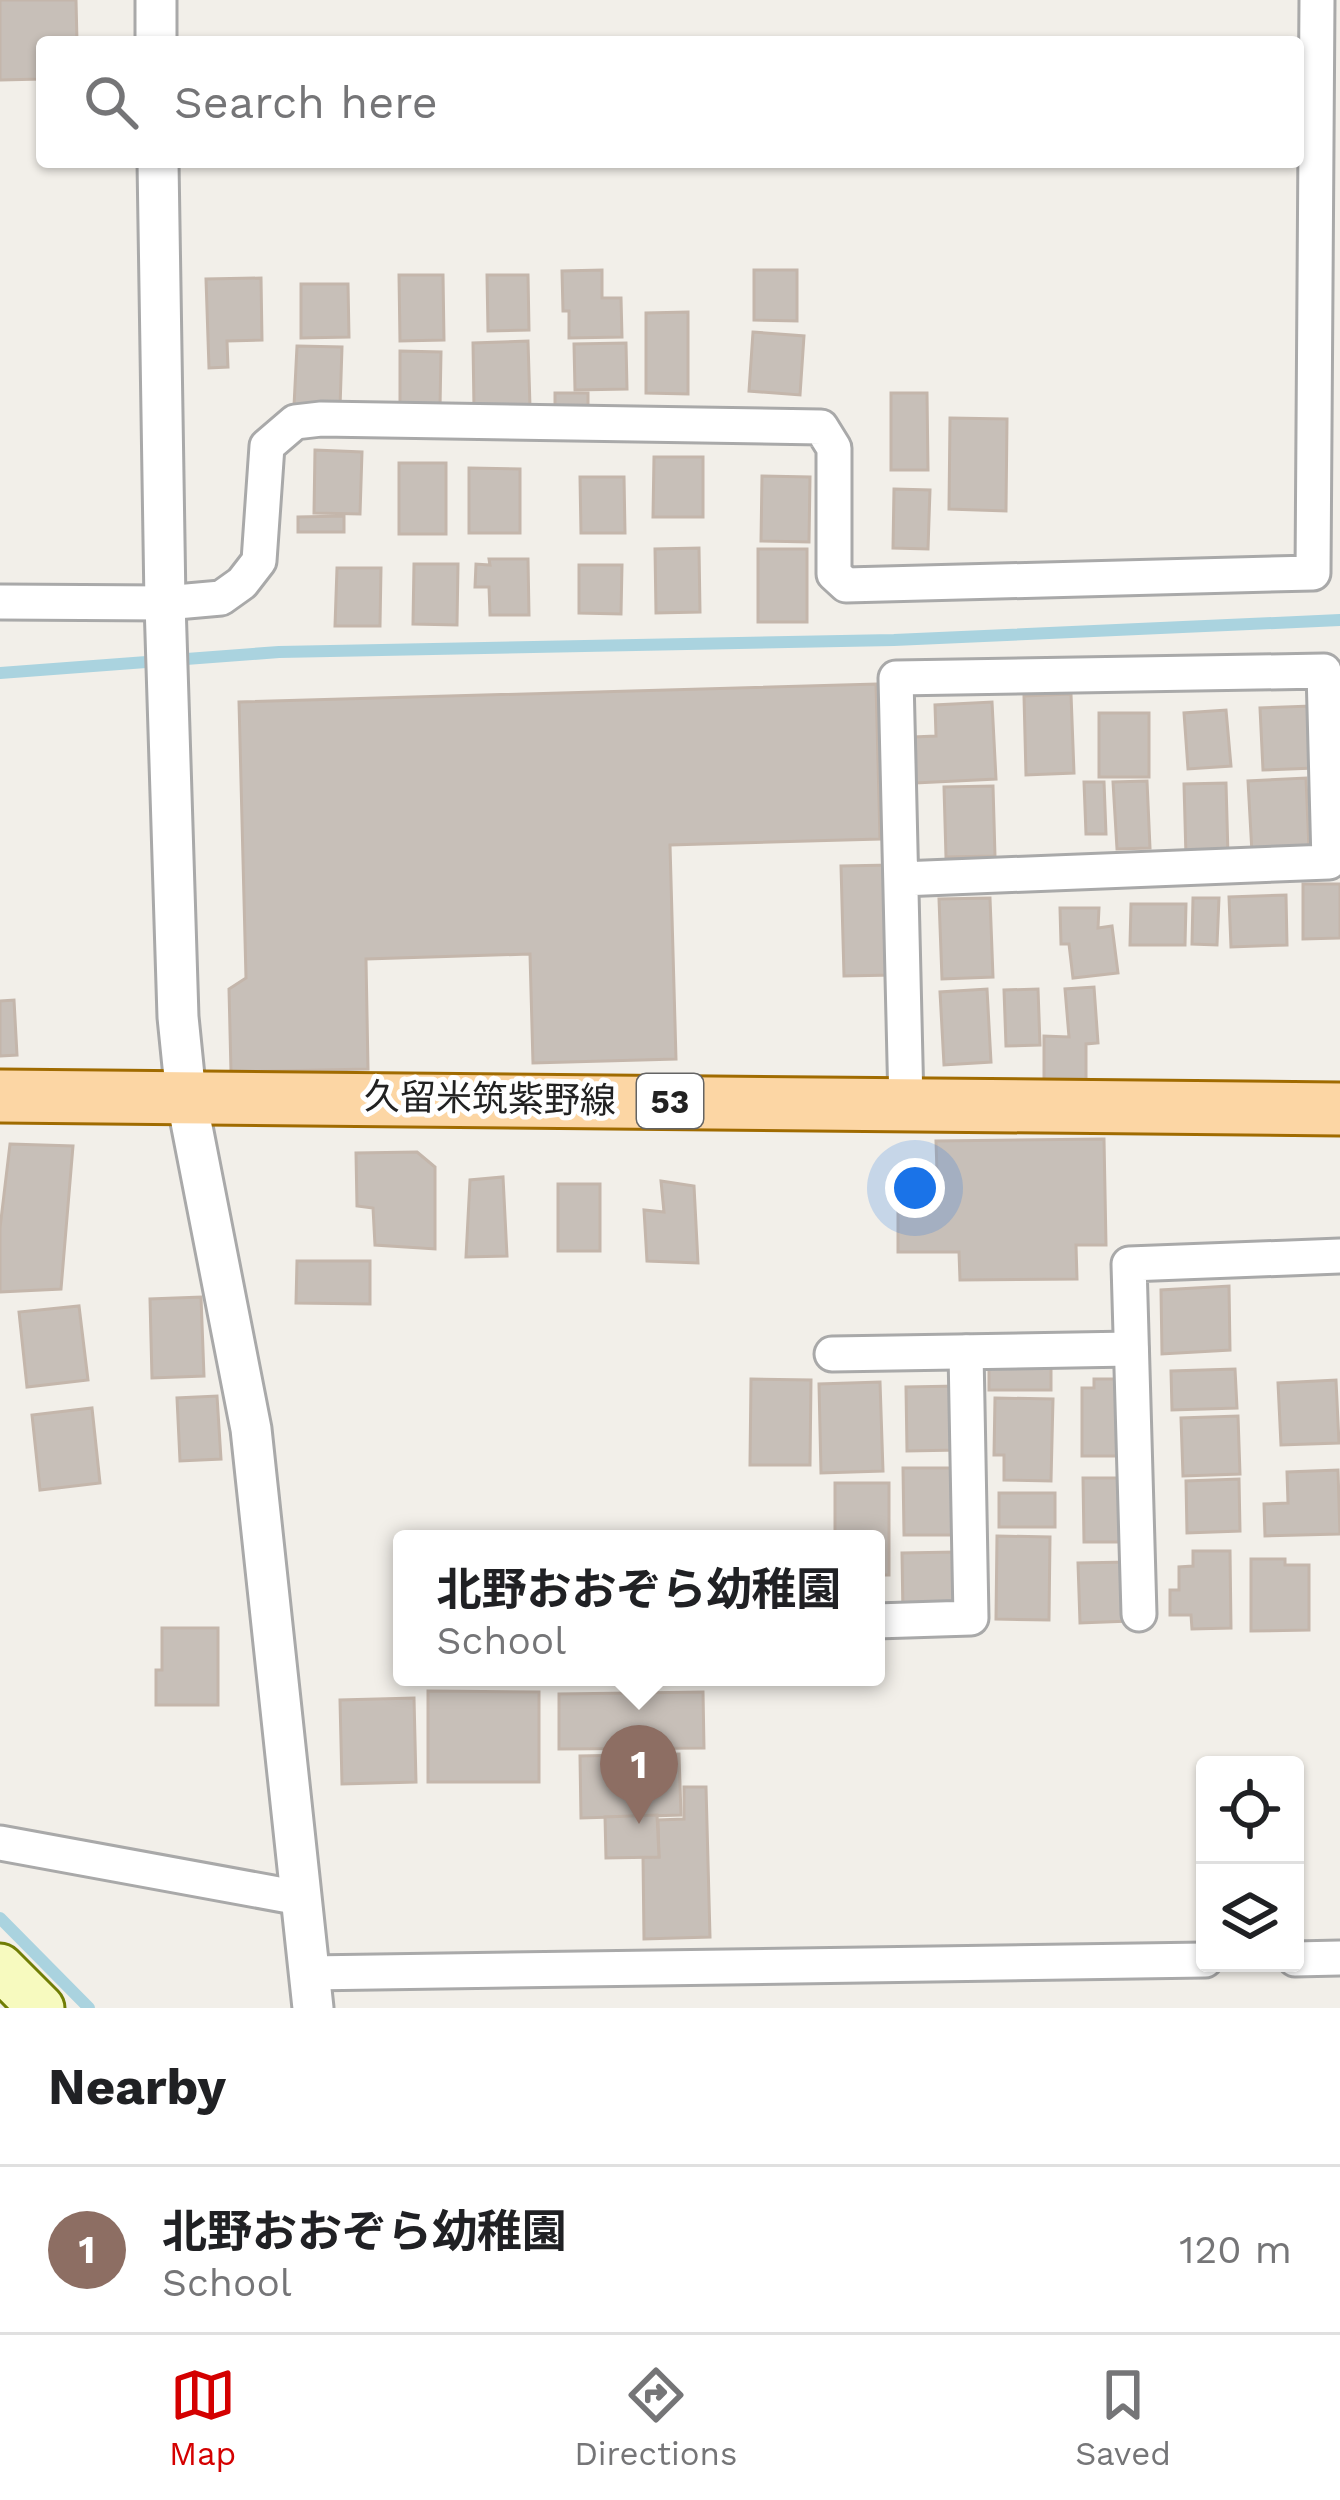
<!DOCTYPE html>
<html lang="en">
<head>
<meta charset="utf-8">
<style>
	body { margin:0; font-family:"Work Sans","Noto Sans JP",sans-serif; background:#f6f6f6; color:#202124 }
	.controls { position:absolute; right:36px; bottom:36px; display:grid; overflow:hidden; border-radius:12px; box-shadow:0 3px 9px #0004 }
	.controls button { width:108px; height:108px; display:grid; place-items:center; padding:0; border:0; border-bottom:3px solid #e0e0e0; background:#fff; color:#202124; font:60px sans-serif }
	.you { position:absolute; left:915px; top:1188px; width:42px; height:42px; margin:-30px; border:9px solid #fff; border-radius:50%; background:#1a73e8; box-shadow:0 0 0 18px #1a73e833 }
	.badge { display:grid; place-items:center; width:78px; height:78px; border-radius:50%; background:#d40000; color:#fff; font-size:39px; font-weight:700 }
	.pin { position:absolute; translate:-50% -99px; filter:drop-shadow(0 3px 6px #0008) }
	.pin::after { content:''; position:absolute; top:63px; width:42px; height:36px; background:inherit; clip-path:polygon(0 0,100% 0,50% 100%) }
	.popup { position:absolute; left:393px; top:1530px; width:492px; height:156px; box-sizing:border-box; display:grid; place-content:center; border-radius:12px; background:#fff; filter:drop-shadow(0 3px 9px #0005); font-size:39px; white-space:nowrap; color:#757577 }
	.popup b { font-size:45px; color:#202124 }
	.popup::after { content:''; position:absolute; left:50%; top:100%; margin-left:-24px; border:24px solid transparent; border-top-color:#fff }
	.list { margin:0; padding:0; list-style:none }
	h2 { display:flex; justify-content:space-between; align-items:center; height:156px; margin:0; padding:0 48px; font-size:51px }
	h2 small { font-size:39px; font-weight:400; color:#757577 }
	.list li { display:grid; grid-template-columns:78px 1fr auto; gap:36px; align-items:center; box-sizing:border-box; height:168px; padding:0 48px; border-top:3px solid #e0e0e0 }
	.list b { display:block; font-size:45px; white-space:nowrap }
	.list p { margin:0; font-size:39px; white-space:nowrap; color:#757577 }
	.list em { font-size:39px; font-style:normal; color:#757577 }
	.icon { flex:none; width:66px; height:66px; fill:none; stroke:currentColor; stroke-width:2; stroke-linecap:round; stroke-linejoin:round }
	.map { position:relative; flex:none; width:1340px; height:2008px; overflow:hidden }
	.search { position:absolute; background:#fff; box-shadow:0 3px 9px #0004; left:36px; right:36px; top:36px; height:132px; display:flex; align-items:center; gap:30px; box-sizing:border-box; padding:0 42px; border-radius:12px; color:#757577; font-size:45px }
	.sheet { height:324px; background:#fff }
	nav { display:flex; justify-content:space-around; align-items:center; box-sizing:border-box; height:168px; border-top:3px solid #e0e0e0; background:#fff; font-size:33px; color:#757577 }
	nav a { display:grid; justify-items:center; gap:6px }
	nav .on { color:#d40000 }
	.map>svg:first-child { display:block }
</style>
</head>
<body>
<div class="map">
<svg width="1340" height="2008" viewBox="0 0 1340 2008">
	<rect width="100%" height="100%" fill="#f2efe9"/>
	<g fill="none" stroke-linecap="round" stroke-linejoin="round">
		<g stroke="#aad3df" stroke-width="12">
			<polyline points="0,673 279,652 894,640 1340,620"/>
			<polyline points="0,1918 89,2008"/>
		</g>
	</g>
	<g fill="#c7bfb8" stroke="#c4b6ab" stroke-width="3">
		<polygon points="0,0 76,0 77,42 42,42 42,79 0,80"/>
		<polygon points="602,270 602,298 621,298 622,337 569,338 569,311 563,311 562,271"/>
		<polygon points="754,270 797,270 797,321 754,320"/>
		<polygon points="399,275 443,275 444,340 400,341"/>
		<polygon points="487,275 528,275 529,330 488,331"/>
		<polygon points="261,278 262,340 227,341 228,367 209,368 206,279"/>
		<polygon points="301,284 348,284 349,337 301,338"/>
		<polygon points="688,312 688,394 646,393 646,313"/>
		<polygon points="753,332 804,336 800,395 749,391"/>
		<polygon points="528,341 530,407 474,408 473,343"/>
		<polygon points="626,343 627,389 575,390 574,344"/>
		<polygon points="297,346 342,347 340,408 294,406"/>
		<polygon points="400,351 441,352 440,408 400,408"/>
		<rect x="555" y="393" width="33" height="21"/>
		<polygon points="891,393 927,393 928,470 891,470"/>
		<polygon points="950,418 1007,419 1006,511 949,509"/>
		<polygon points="315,450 362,452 360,514 314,513"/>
		<polygon points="654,457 703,457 703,517 653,517"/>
		<rect x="399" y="463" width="47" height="71"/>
		<polygon points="469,468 520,469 520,533 469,533"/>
		<polygon points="762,476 810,477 809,542 761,541"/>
		<polygon points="580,477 624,477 625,533 581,533"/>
		<polygon points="894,489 930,490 928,549 893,548"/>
		<polygon points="344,516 344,532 298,532 298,517"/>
		<polygon points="699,548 700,612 656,613 655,549"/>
		<rect x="758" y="549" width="49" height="73"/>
		<polygon points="489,559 528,559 529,615 490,615 489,587 475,587 476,564 490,565"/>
		<polygon points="414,564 458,564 457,625 413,624"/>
		<polygon points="579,565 622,565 621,614 579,613"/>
		<polygon points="337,568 381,568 380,626 335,626"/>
		<polygon points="876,684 880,839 670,845 676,1059 533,1063 530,954 366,959 368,1069 231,1072 229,989 246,978 239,702"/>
		<polygon points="1071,694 1074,773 1026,775 1024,696"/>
		<polygon points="992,702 996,779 916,783 914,737 936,736 935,705"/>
		<polygon points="1311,706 1314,768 1263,770 1260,708"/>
		<polygon points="1226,710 1231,766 1188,769 1184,713"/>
		<rect x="1099" y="713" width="50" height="64"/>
		<polygon points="1306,778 1309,850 1252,853 1248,781"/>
		<polygon points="1147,781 1150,848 1117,849 1113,782"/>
		<polygon points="1084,782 1104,782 1106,834 1086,834"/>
		<polygon points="1226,783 1228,855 1186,857 1184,784"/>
		<polygon points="993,786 995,856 946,857 944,787"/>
		<polygon points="891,865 893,975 844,976 841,866"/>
		<polygon points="1303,884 1340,884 1340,938 1303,939"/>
		<polygon points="1286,895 1287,945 1231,947 1229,897"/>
		<polygon points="990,898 993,977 942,979 939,899"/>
		<polygon points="1193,898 1219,898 1217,945 1192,944"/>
		<polygon points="1131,904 1186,904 1185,945 1130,945"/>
		<polygon points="1060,908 1099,908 1098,928 1112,926 1118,973 1073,978 1069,944 1061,944"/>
		<polygon points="1094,987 1098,1043 1086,1044 1086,1084 1044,1084 1044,1036 1069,1037 1065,989"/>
		<polygon points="987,989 991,1062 944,1065 940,992"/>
		<polygon points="1038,989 1040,1045 1006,1046 1004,990"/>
		<polygon points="14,1000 17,1055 0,1056 0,1001"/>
		<polygon points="1104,1139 1106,1245 1076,1245 1077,1279 960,1280 959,1252 898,1252 898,1172 937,1172 936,1141"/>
		<polygon points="10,1144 73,1146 61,1289 0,1292 0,1228"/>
		<polygon points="417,1152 435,1167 435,1249 375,1245 373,1208 357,1206 356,1153"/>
		<polygon points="503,1177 507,1256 466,1257 470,1180"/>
		<polygon points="661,1181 694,1186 698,1263 647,1261 644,1210 664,1212"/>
		<rect x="558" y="1184" width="42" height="67"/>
		<polygon points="297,1261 370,1261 370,1304 296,1303"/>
		<polygon points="1229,1286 1230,1350 1162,1354 1161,1290"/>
		<polygon points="201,1297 204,1376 152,1378 150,1299"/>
		<polygon points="79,1306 88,1380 27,1387 19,1312"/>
		<rect x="989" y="1361" width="62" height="29"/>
		<polygon points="1235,1369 1237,1408 1172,1410 1171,1371"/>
		<polygon points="751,1379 811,1380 810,1465 750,1465"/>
		<polygon points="1094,1379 1126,1379 1126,1456 1082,1456 1082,1388 1094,1388"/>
		<polygon points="1336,1380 1339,1443 1281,1445 1278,1383"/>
		<polygon points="880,1382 883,1471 821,1473 819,1384"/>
		<polygon points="958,1386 959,1450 907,1451 906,1387"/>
		<polygon points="217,1396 221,1459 180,1461 177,1398"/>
		<polygon points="995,1398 1053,1399 1051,1481 1004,1480 1004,1455 994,1455"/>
		<polygon points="92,1408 100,1483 40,1490 32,1415"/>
		<polygon points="1238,1416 1240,1474 1183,1476 1181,1418"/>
		<polygon points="903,1468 956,1468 956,1535 904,1535"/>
		<polygon points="1338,1470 1340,1534 1265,1536 1264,1504 1288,1503 1287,1472"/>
		<polygon points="1083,1478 1126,1478 1127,1542 1084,1542"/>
		<polygon points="1239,1479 1240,1531 1187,1533 1186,1481"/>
		<polygon points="835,1483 889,1483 889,1575 876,1575 876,1539 835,1539"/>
		<rect x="999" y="1493" width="56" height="34"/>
		<polygon points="997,1536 1050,1537 1049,1620 996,1619"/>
		<polygon points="1193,1551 1230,1551 1231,1628 1192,1629 1191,1615 1170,1615 1170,1590 1179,1590 1179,1567 1193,1566"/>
		<polygon points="955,1552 956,1615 903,1616 902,1553"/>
		<polygon points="1251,1559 1285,1559 1285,1565 1309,1565 1309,1630 1251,1631"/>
		<polygon points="1128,1562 1130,1621 1080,1623 1078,1563"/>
		<polygon points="162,1628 218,1628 218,1705 156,1705 156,1670 162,1670"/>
		<polygon points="428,1691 539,1692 539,1782 428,1782"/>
		<polygon points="703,1692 704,1748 559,1749 559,1694"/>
		<polygon points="414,1698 416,1782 342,1784 340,1700"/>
		<polygon points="679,1754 681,1815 581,1818 580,1756"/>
		<polygon points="684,1787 706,1787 710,1937 644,1939 643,1857 659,1857 658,1820 684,1819"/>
		<polygon points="657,1815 659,1857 606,1858 605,1817"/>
	</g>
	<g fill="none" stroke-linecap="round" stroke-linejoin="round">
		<g stroke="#a9a9a9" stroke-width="39">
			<g id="minor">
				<polyline points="0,602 165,603 221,598 242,583 259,561 267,446 295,422 321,419 821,427 834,448 834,574 846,585 1313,573 1317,0"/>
				<polyline points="901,879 1329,862 1324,671 896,678 906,1104"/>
				<polyline points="832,1354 1131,1349"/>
				<polyline points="1139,1614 1129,1264 1340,1256"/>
				<polyline points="876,1621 971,1618 966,1352"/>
				<polyline points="0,1843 300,1898"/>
				<polyline points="1295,1959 1340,1958"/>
				<polyline points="309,1973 1205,1960"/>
			</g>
		</g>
		<g stroke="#a9a9a9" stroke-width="45">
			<g id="tertiary">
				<polyline points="156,0 156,42"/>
				<polyline points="158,162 165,603 178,1017 186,1096 251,1429 313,2008"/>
			</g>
		</g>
		<g stroke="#707d05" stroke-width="51">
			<polyline id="secondary" points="0,1967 41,2008"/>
		</g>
		<g stroke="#a06b00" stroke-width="57">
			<polyline id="primary" points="0,1096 1340,1109"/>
		</g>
		<use href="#minor" stroke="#fff" stroke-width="33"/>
		<use href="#tertiary" stroke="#fff" stroke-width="39"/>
		<use href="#secondary" stroke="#f7fabf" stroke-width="45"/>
		<use href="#primary" stroke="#fcd6a4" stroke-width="51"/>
	</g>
	<g text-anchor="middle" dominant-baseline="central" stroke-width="10" stroke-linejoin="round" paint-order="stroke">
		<rect fill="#fff" stroke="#646464" stroke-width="3" x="637" y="1074" width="66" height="54" rx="9"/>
		<g font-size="33" font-weight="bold" fill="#222">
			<text x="670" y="1101">53</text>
		</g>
		<g font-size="36" fill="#222" stroke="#fff">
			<text transform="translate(490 1099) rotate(1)">久留米筑紫野線</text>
		</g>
	</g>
</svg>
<div class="controls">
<button><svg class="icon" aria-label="locate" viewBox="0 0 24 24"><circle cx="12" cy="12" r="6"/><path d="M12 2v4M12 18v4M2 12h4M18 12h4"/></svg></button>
<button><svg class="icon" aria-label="layers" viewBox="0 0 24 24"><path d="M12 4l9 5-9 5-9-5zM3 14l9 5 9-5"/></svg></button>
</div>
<div class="you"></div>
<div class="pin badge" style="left:639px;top:1824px;background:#8d6e63">1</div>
<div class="popup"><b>北野おおぞら幼稚園</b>School</div>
<div class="search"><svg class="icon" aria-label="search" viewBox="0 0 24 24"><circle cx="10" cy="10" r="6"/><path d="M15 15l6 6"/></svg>Search here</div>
</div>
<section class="sheet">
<h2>Nearby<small></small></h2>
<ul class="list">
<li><span class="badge" style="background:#8d6e63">1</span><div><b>北野おおぞら幼稚園</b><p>School</p></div><em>120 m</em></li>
</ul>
</section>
<nav>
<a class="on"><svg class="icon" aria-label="map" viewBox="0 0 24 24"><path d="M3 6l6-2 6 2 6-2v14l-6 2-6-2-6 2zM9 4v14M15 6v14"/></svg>Map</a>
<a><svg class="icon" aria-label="directions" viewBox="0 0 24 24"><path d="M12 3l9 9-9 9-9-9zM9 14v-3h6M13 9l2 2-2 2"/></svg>Directions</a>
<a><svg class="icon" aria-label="saved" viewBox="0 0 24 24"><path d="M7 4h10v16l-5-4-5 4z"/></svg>Saved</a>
</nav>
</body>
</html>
